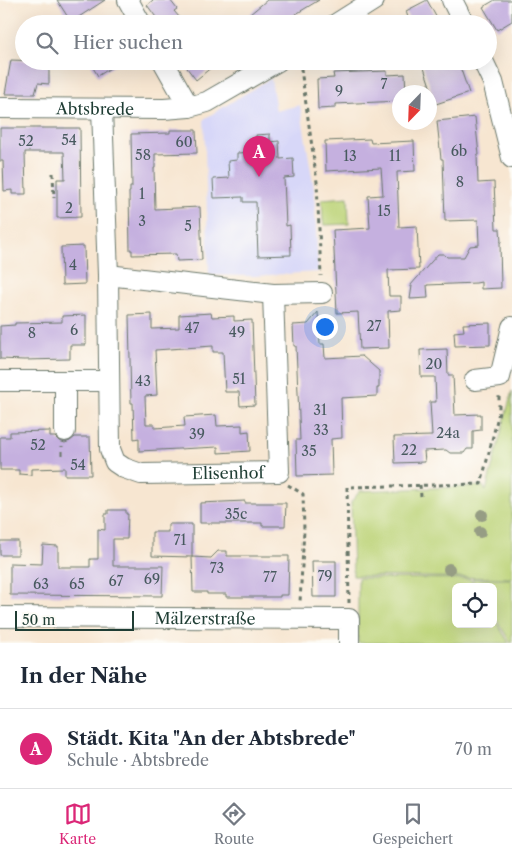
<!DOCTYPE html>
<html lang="de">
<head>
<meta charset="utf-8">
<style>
	body { margin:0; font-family:"Libre Caslon Text",serif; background:#f2f2f3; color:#1f2937 }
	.controls { position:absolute; right:15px; bottom:15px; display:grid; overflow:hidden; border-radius:8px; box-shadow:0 5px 20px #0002 }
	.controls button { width:45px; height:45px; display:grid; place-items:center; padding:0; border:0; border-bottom:1px solid #e0e1e3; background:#fff; color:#1f2937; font:25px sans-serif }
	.compass { position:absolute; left:392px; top:85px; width:45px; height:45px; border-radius:50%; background:#fff; box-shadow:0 5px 20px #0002; rotate:203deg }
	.scale { position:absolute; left:15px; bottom:12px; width:119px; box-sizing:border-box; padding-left:5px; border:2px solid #1f3d34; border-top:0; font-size:14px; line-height:18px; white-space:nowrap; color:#1f3d34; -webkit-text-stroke:4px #fdfcf7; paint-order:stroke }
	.you { position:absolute; left:324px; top:326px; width:18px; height:18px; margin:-12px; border:4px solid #fff; border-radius:50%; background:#1a73e8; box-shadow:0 0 0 8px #1a73e833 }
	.badge { display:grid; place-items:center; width:32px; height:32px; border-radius:50%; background:#db2777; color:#fff; font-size:16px; font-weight:700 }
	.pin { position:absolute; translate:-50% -41px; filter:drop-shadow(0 1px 2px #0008) }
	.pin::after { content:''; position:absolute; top:26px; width:18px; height:15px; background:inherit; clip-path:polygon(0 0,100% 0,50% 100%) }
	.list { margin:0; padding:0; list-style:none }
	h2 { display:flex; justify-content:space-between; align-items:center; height:65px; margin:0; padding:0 20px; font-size:21px }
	h2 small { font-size:16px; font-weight:400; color:#747a83 }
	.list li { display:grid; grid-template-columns:32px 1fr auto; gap:15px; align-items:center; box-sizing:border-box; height:80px; padding:0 20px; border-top:1px solid #e0e1e3 }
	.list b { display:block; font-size:19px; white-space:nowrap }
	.list p { margin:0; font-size:16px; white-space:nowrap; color:#747a83 }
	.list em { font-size:16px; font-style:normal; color:#747a83 }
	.icon { flex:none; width:28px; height:28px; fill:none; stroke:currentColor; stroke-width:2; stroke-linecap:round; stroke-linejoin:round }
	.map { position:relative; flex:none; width:512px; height:643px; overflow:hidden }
	.search { position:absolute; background:#fff; box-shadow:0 5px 20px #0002; left:15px; right:15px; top:15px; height:55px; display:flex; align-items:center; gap:12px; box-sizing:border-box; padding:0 18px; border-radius:28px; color:#747a83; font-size:19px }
	.sheet { height:145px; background:#fff }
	nav { display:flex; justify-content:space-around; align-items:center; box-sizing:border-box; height:70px; border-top:1px solid #e0e1e3; background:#fff; font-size:14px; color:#747a83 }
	nav a { display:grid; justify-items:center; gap:2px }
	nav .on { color:#db2777 }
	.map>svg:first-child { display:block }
</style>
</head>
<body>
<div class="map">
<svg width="512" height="643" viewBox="0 0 512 643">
	<rect width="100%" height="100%" fill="#fdfcf7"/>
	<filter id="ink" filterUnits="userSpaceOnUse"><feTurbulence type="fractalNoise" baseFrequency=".02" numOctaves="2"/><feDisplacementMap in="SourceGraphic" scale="10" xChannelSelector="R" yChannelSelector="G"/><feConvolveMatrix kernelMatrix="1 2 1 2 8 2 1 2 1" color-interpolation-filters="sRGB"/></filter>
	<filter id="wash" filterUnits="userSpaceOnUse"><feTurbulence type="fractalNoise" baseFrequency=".0096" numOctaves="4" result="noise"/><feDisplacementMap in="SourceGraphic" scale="20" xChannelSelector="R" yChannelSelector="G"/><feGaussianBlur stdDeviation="1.12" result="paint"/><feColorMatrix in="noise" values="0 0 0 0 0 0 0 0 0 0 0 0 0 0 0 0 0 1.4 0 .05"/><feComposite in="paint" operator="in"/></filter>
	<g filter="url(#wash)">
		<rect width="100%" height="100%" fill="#f7e6d1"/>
		<polygon fill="#d7d7f8" points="271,78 276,111 300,105 314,189 318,272 254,276 209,275 204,119"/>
		<g fill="#bcd377" stroke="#6e8856">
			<polygon points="348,197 349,224 325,225 323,221 322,199"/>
			<polygon points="512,391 512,578 353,576 351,502 360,491 483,486 486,491"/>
			<polygon points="358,578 470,579 475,587 456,587 456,624 493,624 493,617 509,643 358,643"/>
			<polygon points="472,579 512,579 512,643 511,643 493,614 493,587 477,587"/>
		</g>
		<g id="blocks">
			<g fill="#c5b0df">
				<polygon points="57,0 105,0 71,22"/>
				<polygon points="153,0 170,0 177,9 174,11 185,24 161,24 147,5"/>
				<polygon points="267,0 319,0 291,17 283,24 238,24"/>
				<polygon points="427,0 440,24 410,24 406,11"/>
				<polygon points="495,0 512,0 512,21 497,30 483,7"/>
				<polygon points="11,60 38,61 38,63 49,65 49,84 38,83 35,94 5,94"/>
				<polygon points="89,61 121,61 98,76"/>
				<polygon points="183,61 219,61 196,80 187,68 188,67"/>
				<polygon points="436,61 458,61 469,93 436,104 423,65"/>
				<polygon points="387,71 387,75 405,74 406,92 400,92 400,101 335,104 335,108 318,109 317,79 334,78 333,73"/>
				<polygon points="475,117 479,155 477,155 478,183 494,182 496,229 500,229 501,242 500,242 501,288 481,289 481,282 476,283 427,285 428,298 410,299 412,286 410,286 438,254 444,254 447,257 464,257 470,246 479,245 478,220 445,221 443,159 441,159 437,121"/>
				<polygon points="0,128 80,128 81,217 57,218 57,179 65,179 64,152 25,152 26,194 12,194 12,190 4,191 3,161 0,161"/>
				<polygon points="170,130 196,130 197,153 155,154 155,168 154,168 155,209 200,207 202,260 177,261 176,254 132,255 132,250 130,250 129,192 130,192 130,187 132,187 131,134 170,133"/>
				<polygon points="270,134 270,142 279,141 280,159 293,158 294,177 284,178 286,226 290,225 291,255 258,256 256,202 243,202 243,197 214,198 213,179 229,178 228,161 237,160 237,153 257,152 256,135"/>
				<polygon points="370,139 371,143 414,141 415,171 397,172 399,227 417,226 419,269 388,270 389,296 401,296 401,310 388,311 389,348 360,349 358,312 337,313 333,230 370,228 368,196 383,195 381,168 326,171 325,141"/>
				<polygon points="84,246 85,284 62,285 61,247"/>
				<polygon points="318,312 320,344 324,344 325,358 362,356 379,371 379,388 377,388 377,396 341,398 342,438 331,439 332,475 297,476 296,440 300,440 296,346 294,346 293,325 308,324"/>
				<polygon points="211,313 212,317 234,316 234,321 252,320 255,405 240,406 239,392 225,392 223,352 213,352 213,346 155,350 157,395 145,396 146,424 154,424 154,428 185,426 184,417 216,415 217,426 242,425 242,432 249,431 250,451 218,453 218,447 139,451 139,438 134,439 133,403 131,403 129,315 152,314 152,329 179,328 179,315"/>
				<polygon points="86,315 86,345 70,345 70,359 24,360 0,359 0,326 15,325 15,323 62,322 62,316"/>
				<polygon points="490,323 490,345 455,346 454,332 464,331 463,324"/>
				<polygon points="447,349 448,375 453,375 455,415 481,414 481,430 473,431 473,449 467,449 464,453 450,453 446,450 424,451 425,462 395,463 394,437 432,436 430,402 436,402 435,377 421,377 420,350"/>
				<polygon points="50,431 50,437 55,437 59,441 65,443 70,441 75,437 90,437 91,475 65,475 65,468 31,469 31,475 19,474 19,470 0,470 0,437 10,437 10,432"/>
				<polygon points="245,501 245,503 286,503 285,526 262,526 262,523 200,523 200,503"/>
				<polygon points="108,510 126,510 126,514 128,514 127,539 113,539 113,566 163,566 162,596 10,595 10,563 42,564 43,545 58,546 58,567 90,567 90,559 98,559 98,529 105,530 105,514 108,514"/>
				<polygon points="168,524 192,524 192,557 152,556 152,532 168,532"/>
				<rect x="0" y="541" width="18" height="14"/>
				<polygon points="218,551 227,551 227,556 289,556 288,595 280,595 280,597 226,597 226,594 207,594 207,592 193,592 192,557 211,558"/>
				<polygon points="312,561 336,561 336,597 313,597"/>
			</g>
		</g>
	</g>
	<g filter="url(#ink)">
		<use href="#blocks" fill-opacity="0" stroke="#6b786b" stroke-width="1"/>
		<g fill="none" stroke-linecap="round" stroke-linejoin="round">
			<g stroke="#6b786b" stroke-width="22">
				<g id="minor">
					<polyline points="128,0 141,24"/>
					<polyline points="452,0 464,24"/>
					<polyline points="336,24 374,0"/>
					<polyline points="163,61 189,107"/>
					<polyline points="483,61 493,82 512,158"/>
					<path id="s1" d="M0,108L164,109L189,107L207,102L278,61"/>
					<path id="s2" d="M102,109L108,275L110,449L115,462L124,468L141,474L279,472L273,294"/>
					<polyline points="108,275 273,294 322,293"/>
					<polyline points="475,380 500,377 512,327"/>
					<polyline points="0,381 109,381"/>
					<polyline points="65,381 65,431"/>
					<path id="s3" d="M0,617L349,619V643"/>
				</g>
			</g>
			<g stroke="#6b786b" stroke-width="3" stroke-dasharray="4 4" stroke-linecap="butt">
				<polyline points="298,61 301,69 317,182 321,276"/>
				<polyline points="53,173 54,198"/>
				<polyline points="62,455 62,446"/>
				<polyline points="288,485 303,494 304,530 300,602"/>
				<polyline points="420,485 421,496"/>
				<polyline points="349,603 347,487 481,484 499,412 499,393"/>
			</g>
			<use href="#minor" stroke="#fff" stroke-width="20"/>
		</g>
		<g fill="#969d84">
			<circle cx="482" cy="515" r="6"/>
			<circle cx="480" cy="532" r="6"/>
			<circle cx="449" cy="569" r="6"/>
		</g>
	</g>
	<g text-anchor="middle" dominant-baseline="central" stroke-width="4.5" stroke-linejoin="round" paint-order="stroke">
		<g font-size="14" fill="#485a5f">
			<text x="384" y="84">7</text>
			<text x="339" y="91">9</text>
			<text x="69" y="140">54</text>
			<text x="26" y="141">52</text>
			<text x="184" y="142">60</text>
			<text x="459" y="151">6b</text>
			<text x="143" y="155">58</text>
			<text x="350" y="156">13</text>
			<text x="395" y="156">11</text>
			<text x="460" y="182">8</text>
			<text x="142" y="194">1</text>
			<text x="69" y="208">2</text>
			<text x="384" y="211">15</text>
			<text x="142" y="221">3</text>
			<text x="188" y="226">5</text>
			<text x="73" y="265">4</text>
			<text x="374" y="326">27</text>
			<text x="192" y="328">47</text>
			<text x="74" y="330">6</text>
			<text x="237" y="332">49</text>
			<text x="32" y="333">8</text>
			<text x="434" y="364">20</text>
			<text x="239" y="379">51</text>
			<text x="143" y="381">43</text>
			<text x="320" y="410">31</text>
			<text x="321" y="430">33</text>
			<text x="448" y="433">24a</text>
			<text x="197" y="434">39</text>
			<text x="38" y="445">52</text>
			<text x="409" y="450">22</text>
			<text x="309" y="451">35</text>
			<text x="78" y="465">54</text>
			<text x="236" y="514">35c</text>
			<text x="180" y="540">71</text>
			<text x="217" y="568">73</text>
			<text x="325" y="576">79</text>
			<text x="270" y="577">77</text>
			<text x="152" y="579">69</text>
			<text x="116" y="581">67</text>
			<text x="41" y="584">63</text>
			<text x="77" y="584">65</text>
		</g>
		<g font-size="16" fill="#1f3d34" stroke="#fdfcf7">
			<text stroke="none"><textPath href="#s1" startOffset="95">Abtsbrede</textPath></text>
			<text stroke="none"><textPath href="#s2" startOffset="470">Elisenhof</textPath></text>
			<text stroke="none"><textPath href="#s3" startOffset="205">Mälzerstraße</textPath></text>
		</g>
	</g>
</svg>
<div class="controls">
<button><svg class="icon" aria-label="locate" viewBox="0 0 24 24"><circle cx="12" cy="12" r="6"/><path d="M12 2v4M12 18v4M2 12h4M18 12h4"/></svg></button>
</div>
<svg class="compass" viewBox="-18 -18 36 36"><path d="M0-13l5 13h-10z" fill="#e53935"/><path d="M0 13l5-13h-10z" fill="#747a83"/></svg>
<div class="scale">50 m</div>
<div class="you"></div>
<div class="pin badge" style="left:259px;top:177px">A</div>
<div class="search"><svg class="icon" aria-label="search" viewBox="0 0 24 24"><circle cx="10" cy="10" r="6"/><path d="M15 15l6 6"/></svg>Hier suchen</div>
</div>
<section class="sheet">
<h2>In der Nähe<small></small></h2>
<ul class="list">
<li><span class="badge">A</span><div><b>Städt. Kita &quot;An der Abtsbrede&quot;</b><p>Schule · Abtsbrede</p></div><em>70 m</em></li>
</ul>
</section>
<nav>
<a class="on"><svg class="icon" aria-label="map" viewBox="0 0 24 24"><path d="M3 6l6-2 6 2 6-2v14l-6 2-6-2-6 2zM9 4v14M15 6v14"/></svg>Karte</a>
<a><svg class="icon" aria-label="directions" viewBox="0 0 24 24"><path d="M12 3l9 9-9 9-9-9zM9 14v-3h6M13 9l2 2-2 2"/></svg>Route</a>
<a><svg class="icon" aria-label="saved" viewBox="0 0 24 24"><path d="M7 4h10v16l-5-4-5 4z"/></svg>Gespeichert</a>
</nav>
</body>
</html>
